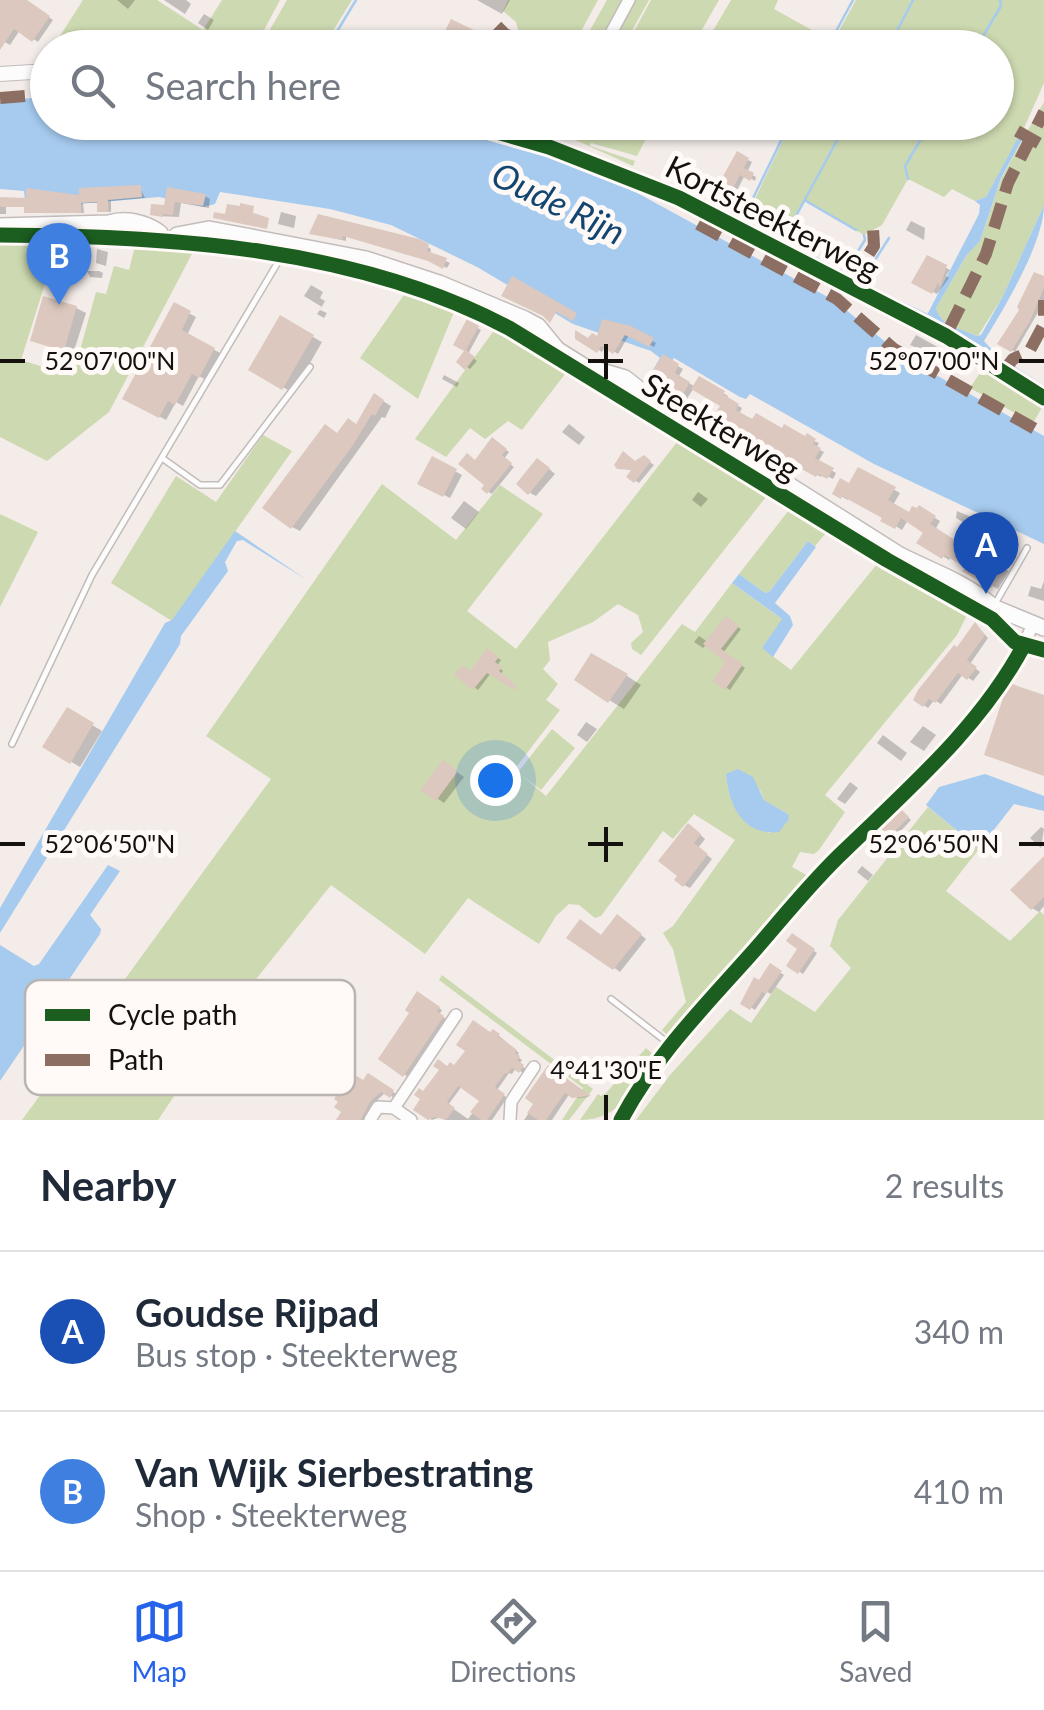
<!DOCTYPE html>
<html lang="en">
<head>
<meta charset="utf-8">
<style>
	body { margin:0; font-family:Lato,sans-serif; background:#f6f6f7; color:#1f2937 }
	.you { position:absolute; left:495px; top:780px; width:35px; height:35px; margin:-25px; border:8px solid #fff; border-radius:50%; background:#1a73e8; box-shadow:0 0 0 15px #1a73e833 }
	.badge { display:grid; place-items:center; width:65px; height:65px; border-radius:50%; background:#2563eb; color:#fff; font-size:32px; font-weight:700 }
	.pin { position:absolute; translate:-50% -82px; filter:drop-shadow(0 2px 5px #0008) }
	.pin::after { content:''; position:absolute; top:52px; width:35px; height:30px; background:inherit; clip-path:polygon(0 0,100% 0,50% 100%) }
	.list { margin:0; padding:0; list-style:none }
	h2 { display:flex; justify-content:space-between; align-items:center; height:130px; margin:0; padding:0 40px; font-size:42px }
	h2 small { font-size:32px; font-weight:400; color:#747a83 }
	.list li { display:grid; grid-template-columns:65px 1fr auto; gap:30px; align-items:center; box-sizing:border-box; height:160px; padding:0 40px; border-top:2px solid #e0e1e3 }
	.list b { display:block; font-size:38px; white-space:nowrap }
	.list p { margin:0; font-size:32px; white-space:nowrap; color:#747a83 }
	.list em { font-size:32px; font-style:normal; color:#747a83 }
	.icon { flex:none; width:55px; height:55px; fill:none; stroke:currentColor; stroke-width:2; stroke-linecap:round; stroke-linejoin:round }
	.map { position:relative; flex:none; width:1044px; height:1120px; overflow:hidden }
	.search { position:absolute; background:#fff; box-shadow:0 2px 8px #0004; left:30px; right:30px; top:30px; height:110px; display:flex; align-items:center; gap:25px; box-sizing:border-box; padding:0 35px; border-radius:55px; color:#747a83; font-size:38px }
	.sheet { height:450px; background:#fff }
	nav { display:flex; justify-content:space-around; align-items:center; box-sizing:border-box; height:140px; border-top:2px solid #e0e1e3; background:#fff; font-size:28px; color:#747a83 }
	nav a { display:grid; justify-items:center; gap:5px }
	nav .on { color:#2563eb }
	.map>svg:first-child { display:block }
</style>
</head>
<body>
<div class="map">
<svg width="1044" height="1120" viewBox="0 0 1044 1120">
	<rect width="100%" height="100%" fill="#f3ece9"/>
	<g fill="#cdd9b0" fill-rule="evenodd">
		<polygon points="83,0 157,0 203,30 222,0 280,0 255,47 53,47"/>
		<polygon points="287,0 352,0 323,47 260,47"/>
		<polygon points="508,0 598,0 573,46 575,47 552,47 520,37 516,22 503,11"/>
		<polygon points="607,0 649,0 623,47 580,48"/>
		<polygon points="651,0 719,0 692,47 625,48"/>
		<polygon points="731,0 778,0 774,9 828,39 824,47 703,48"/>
		<polygon points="856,0 912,0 887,47 830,47"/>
		<path d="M914,0H999L1000,3L1001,0H1044V83L1024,128L1028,130L1044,102V205L1003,296L978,336C961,330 941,326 936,308L966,256L980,241L1001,179L1023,139L1019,137L986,197L975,201L952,189L944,197L908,179L882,225L864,235L805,200L783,240L745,220L791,123L996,122V48L888,47Z"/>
		<polygon points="530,123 581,123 576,132 578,137 584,123 654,123 637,156 591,143 590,146 635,161 633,166 551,129 526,129"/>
		<polygon points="59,239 21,360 73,376 96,292 106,294 114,266 129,270 136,242 195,248 109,412 47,461 0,437 0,240"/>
		<polygon points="408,289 457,305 418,399 360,358"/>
		<polygon points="495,329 565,374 522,430 508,421 485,439 470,428 446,457 415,439"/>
		<polygon points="985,365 1044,404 1033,423 970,388"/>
		<polygon points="263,435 292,451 172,621 111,583 176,476 216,502"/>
		<path d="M677,442L766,497L641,655L632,649L631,643L643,632L638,615L618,604L593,622L548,642L550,660L543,669L558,684L546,700L560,710L514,770L518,772L552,729L575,748L541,790L520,774L546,796L682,624L695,632L732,583L783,620L762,648L791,670L877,564L969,611L957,635L825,795L845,812L819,850L814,854L800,852L792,867L814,879L670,1038L662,1030L686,1002L673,949L663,933L673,926L735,840L694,814L673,839L663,831L601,916L595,918L579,905L569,904L556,916L539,944L468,898L425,954L331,885L234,1007L158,1120H22L271,779L206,736L382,484L456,540L500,485L543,514L467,611L516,649ZM726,774L760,790L764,800L788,814L770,833C739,826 730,805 726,774Z"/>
		<polygon points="789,510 826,533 815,546 808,541 770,591 765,593 739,574"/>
		<polygon points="0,514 38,532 0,607"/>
		<polygon points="928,807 979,849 946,891 1010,941 1040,911 1044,915 1044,1120 636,1120 670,1075 730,1009 751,1023 776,987 815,1012 851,968 830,946 838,920"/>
		<polygon points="442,975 593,1089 569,1120 562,1120 583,1088 439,980"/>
		<path d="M646,1048L654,1055C635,1086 621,1120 580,1120L598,1094L601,1096L606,1093Z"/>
	</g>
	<g fill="#a6cbef">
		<polygon points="47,96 48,122 441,123 608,177 835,301 904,357 1044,436 1044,544 874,464 750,394 746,399 740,397 674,358 657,383 649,377 660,358 651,351 573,324 477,267 391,225 330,209 220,192 215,204 203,207 159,197 79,204 25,201 24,191 0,189 0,102"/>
		<path d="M1019,136L1023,138L1001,178L980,241L966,256L936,308C941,326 961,329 977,336L981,335L1003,296L1044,205C1044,242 1004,309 984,341L1003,362L926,317L979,214L980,205L975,201L986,197Z"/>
		<polygon points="235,531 307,580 243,540 237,541 225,562 228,571 181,636 180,644 0,933 0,908 165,623 172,620"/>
		<polygon points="808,541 816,547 775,603 790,616 793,625 773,657 762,648 782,619 732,583 739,574 765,593 770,591"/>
		<path d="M738,769L753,777L764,800L788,814L789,819L779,832C743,836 729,806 726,774Z"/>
		<polygon points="985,774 1044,796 1044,811 1014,804 979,849 926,805 939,787"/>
		<polygon points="108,865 120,871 90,915 101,929 100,934 0,1081 0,945 34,966 39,964"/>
	</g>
	<g fill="#0003" fill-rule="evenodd">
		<polygon points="0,0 24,0 53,20 38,42 20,30 10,45 0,39"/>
		<polygon points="117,0 135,0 128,9"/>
		<polygon points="164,0 186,0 191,4 185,14"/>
		<polygon points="477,0 510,0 502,14"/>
		<polygon points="204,14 214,20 208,30 198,23"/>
		<polygon points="48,83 48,89 36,87 36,85"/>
		<polygon points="735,122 751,122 748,129"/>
		<polygon points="738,155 752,162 747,172 756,177 755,181 745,175 735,194 714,183 722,183"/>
		<polygon points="140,188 145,198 111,201 111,212 99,211 100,203 83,203 84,213 30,213 26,207 6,207 6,214 0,214 0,198 81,198"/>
		<polygon points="169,190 205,196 210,199 209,208 181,203 179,217 158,216 152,213 166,208"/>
		<polygon points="281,212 296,216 294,228 278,224"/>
		<polygon points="911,221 925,228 924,240 906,230"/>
		<polygon points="312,233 418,242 431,249 430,254 450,263 447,268 435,262 346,236 346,241"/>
		<polygon points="97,249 108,252 106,266 96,263"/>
		<polygon points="928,258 950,270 946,276 949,278 937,294 914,282"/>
		<polygon points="87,271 99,271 103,273 102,278 90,277"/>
		<polygon points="1044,279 1044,302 1015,352 1001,343"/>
		<polygon points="311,285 323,292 320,298 325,301 320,310 327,313 324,318 317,314 322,307 304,296"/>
		<polygon points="175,306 196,317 187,335 220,353 206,380 199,376 183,406 176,402 166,420 125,398"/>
		<polygon points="76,308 86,313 73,354 33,340"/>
		<polygon points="281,319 322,342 293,393 252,369"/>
		<polygon points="468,322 481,330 468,354 477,361 470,369 459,362 467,351 456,344"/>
		<polygon points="630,329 656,343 654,347 629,335 618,354 606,346 602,352 578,338 589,341"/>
		<polygon points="916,335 943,350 939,358 910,345"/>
		<polygon points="664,358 683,369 679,376 695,387 700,379 728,396 726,399 742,408 739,414 819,443 816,448 824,452 818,462 836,473 833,479 823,474 821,477 804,467 802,471 714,420 723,405 694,388 686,400 681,397"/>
		<polygon points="444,375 459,383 457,387 442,379"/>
		<polygon points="375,396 391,406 385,418 382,417 300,531 292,527 338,436 357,427"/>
		<polygon points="569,424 585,437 579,445 562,432"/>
		<polygon points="493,440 509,452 504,459 514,467 492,494 484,489 488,484 476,463"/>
		<polygon points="644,458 654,465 639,483 629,476 634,471 619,467"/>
		<polygon points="433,459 462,475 450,498 421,483"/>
		<polygon points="545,465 555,474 536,496 530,493"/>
		<polygon points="859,470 900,493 893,505 910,515 920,509 940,521 935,530 959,545 963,536 992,553 988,560 1009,571 998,589 965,571 968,566 951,556 949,560 920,542 926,532 908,520 902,530 849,497 848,500 835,493 850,486"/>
		<polygon points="698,492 708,499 701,507 692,500"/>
		<polygon points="464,501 479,512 466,529 451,518"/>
		<polygon points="957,511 971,517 967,524 956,518"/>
		<polygon points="1044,581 1044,601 1028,596 1031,586 1041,589"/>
		<polygon points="726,619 741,629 723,653 745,668 730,690 716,681 729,661 707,644 703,648 694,642 699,636 708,642"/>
		<polygon points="976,625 988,638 970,664 980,672 973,681 963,674 941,704 934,700 928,708 916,699"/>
		<polygon points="488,651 501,660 497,666 503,671 500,675 516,688 491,673 478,690 458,674 471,673"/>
		<polygon points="613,667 641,685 624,709 609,700"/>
		<polygon points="67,710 102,731 80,767 45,746"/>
		<polygon points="586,722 597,729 587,742 577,735"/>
		<polygon points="923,726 936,735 924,751 910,742"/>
		<polygon points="883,735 907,753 901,761 877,743"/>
		<polygon points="450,767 464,777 444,803 424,789"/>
		<polygon points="850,782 858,788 845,804 837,799"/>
		<polygon points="906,815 911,820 898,834 905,841 888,857 884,855 892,840 883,831"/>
		<polygon points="1041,827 1044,829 1041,848 1030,838"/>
		<polygon points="694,829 705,839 698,848 712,859 690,888 684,885"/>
		<polygon points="1044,860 1044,906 1039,912 1032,908"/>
		<polygon points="862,866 873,875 868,881 857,872"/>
		<polygon points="623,921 646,939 620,972 589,949"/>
		<polygon points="792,937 817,953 803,974 789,965 801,948"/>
		<polygon points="771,967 784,975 771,994 767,992 755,1010 744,1003"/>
		<polygon points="418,994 442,1010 439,1015 446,1019 408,1077 381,1058 412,1012"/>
		<path d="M497,1034L519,1053L517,1056L522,1060L519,1064L526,1069L523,1073L516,1068L512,1074L509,1073L497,1090L507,1098L492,1120H445L440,1117L432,1120L416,1109L424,1094L448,1069L456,1068ZM462,1086L482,1100L468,1119L448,1105Z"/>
		<polygon points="549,1068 589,1097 578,1098 570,1093 552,1120 524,1120 536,1103"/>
		<polygon points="369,1076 396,1094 394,1098 386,1092 374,1103 364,1120 340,1120"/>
	</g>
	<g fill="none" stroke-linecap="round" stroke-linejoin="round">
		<g stroke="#a6cbef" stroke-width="2.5">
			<polyline points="327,48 356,0"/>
			<polyline points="827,48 853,0"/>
			<polyline points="888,48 913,0"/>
			<polyline points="976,48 1001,6 1000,0"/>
			<polyline points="847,122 783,240 840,271 846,270 865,240 864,235"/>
			<polyline points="908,179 905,166 931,122"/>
			<polyline points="806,201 856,230"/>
			<polyline points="743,219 790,122"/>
			<polyline points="861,282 889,238"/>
			<polyline points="873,289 927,315"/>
			<polyline points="1004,361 1044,387"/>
		</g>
	</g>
	<g fill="#dcc8be">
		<polygon points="0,0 27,0 50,16 32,42 14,29 0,50"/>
		<polygon points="451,19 482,34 481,36 504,48 474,48 444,33"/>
		<polygon points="737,151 749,158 744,168 754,173 750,181 740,175 730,194 711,184 715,177 721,180"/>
		<polygon points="141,185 142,197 108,200 108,212 97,212 97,202 81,203 81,213 24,213 24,207 0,207 0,197 26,198 26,188 79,195 79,188"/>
		<polygon points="167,187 206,194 203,206 175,202 173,215 163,214 163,217 150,215 151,204 164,205"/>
		<polygon points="240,203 254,206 253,213 269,218 267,229 213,218 214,212 225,214 227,204 240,206"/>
		<polygon points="318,214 419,239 429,244 427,251 447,258 443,269 428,261 343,236 342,240 309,234"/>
		<polygon points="927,255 947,265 940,287 938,283 932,294 911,283"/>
		<polygon points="1034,272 1044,276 1044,288 1030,321 1011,352 997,344 1019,310 1017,307"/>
		<polygon points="512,276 577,313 573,321 556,312 550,323 543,316 501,296"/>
		<polygon points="43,296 77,306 64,351 30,341"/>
		<polygon points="174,302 191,311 182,330 215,348 199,378 192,374 175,405 168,401 159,418 122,399"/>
		<polygon points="280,315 314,335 282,390 248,370"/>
		<polygon points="467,319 479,326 466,350 475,357 465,370 456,362 464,351 453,345"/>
		<polygon points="602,319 631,326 654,338 649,347 625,335 613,354 601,346 597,353 575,339 575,330 588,338 592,333 597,336"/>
		<polygon points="663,354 679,364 675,373 690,382 680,400 649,377"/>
		<polygon points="699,376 725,391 723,394 739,404 736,410 752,419 756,413 782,428 784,424 805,436 807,433 816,439 813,444 821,448 815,458 834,468 827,479 818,474 816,477 798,467 796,470 711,420 720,406 691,389"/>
		<polygon points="374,393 384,400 375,416 372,414 353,445 291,529 262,508 325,424 337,433 348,418 356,424"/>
		<polygon points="492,437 507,449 502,455 512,463 487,494 481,489 484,485 458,464 467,453 475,460"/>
		<polygon points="623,451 635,461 644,455 651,461 634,483 626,477 631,470 617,469 614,465"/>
		<polygon points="432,456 457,469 443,497 417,484"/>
		<polygon points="537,458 550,468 528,495 516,484"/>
		<polygon points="858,467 896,487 888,500 909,512 912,506 917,508 919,505 936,516 930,524 958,542 963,533 987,547 984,554 1004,566 991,588 962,571 965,567 944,555 942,559 916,543 923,533 901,518 895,529 880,521 882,518 842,496 841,499 832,494 840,478 849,483"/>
		<polygon points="726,616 739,626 721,649 743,664 725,690 712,681 725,662 703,644"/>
		<polygon points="975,622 985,635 967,660 977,667 967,680 958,673 935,703 929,699 923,707 913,700 918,690 954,645 957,647"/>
		<polygon points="487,648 499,657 495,662 502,667 499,671 517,686 515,690 487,673 473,690 454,675 462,665 470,671"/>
		<polygon points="591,653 628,674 608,703 574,680"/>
		<polygon points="1012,684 1044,695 1044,776 984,755 1005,692"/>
		<polygon points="67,707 94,723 70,764 42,747"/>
		<polygon points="443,760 458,771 436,801 420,790"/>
		<polygon points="902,810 909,817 896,830 903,837 883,857 877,852 889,840 879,831"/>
		<polygon points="688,823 701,834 694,843 708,854 683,887 674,880 677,876 658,861"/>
		<polygon points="1044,856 1044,897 1031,910 1010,890"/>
		<polygon points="617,914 642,934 613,970 566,938 580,919 601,935"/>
		<polygon points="792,933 815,949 798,974 786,966 797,949 786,941"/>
		<polygon points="770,963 782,971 766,994 762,992 750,1010 740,1004 754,977 759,980"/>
		<polygon points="417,991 440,1007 437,1011 444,1016 403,1077 378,1059 409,1013 405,1010"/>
		<polygon points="473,1020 490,1032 493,1029 500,1034 498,1036 517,1050 515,1053 520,1056 517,1060 524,1065 519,1073 512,1068 507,1074 505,1073 495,1087 505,1094 487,1120 481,1120 470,1112 479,1101 458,1086 447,1102 455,1108 446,1120 435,1117 428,1120 413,1110 420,1099 414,1095 419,1088 423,1091 439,1070 433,1066 438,1059 447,1066 450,1062 454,1065 465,1051 456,1045"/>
		<polygon points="548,1065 591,1096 572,1098 565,1093 546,1120 538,1120 527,1113 533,1104 525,1098"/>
		<polygon points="368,1073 394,1090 390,1098 381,1092 370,1102 361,1120 336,1120 341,1112 334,1107 338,1102 334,1099 343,1085 349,1078 354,1081 357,1076 363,1080"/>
	</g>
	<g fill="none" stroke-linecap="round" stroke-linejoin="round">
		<g stroke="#c2bcba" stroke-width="8">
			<g id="service">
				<polyline points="162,458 200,485 220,485 310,367"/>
				<polyline points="988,616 1027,548"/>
				<polyline points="12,744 92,575 287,247"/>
				<polyline points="611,999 668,1043"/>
			</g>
		</g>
		<g stroke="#c2bcba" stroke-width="14">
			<g id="minor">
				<polyline points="603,48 629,0"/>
				<polyline points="549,147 563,122"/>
				<polyline points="370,1120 378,1107 394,1108"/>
				<polyline points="411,1120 394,1108 456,1015"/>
				<polyline points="510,1120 511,1102 534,1067"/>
				<polyline points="621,1120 636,1091 670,1045 840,854 928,773 1011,670 1034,623"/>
			</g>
		</g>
		<g stroke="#c2bcba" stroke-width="16">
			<g id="tertiary">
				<polyline points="0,74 48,71"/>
				<polyline points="462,122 549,147 679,198 946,336 1044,398"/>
			</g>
		</g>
		<g stroke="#c2bcba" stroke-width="18">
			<g id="secondary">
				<path d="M0,226L109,223C126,218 146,222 160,233"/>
				<polyline points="177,235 209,229 366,259 439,283 525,319 538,326 556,348"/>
				<polyline points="550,345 598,375"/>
				<path d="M591,368L625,378L648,396L900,555C931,571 963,581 990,604"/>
				<polyline points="983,603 1044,628"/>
			</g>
		</g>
		<use href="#service" stroke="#fdfcfc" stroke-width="5"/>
		<use href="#minor" stroke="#fdfcfc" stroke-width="11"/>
		<use href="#tertiary" stroke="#fdfcfc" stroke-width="14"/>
		<use href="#secondary" stroke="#fdfcfc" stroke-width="15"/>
		<g stroke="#8d6e63" stroke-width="12" stroke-dasharray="25 12" stroke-linecap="butt">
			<polyline points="497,26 505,34 537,48"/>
			<polyline points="0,98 48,94"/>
			<polyline points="1017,131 1044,146"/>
			<polyline points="698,224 837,299 894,349 1044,434"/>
			<polyline points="849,285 874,246 873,228"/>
			<polyline points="949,329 986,254 1008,183 1044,112"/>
			<polyline points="1003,372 1013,359 1029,352 1044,324 1044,300"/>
		</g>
		<g stroke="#fffaf7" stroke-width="21">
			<g id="cycleway">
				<polyline points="462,122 549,147 679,198 946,336 1044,398"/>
				<path d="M0,235C171,236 356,247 509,328L887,560L992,619L1015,642L1044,650"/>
				<path d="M621,1120C654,1057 705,1006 752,953C782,919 811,882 844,851C909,788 981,726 1024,645"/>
			</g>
		</g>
		<use href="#cycleway" stroke="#1b5e20" stroke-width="15"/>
	</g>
	<path fill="none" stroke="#15110f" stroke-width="4" d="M606,344V379M0,361H25M588,361H623M1019,361H1044M606,827V862M0,844H25M588,844H623M1019,844H1044M606,1095V1120"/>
	<g text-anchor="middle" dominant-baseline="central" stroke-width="10" stroke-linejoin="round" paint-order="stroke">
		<g font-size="32" fill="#15110f" stroke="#fffaf7">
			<text transform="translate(773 217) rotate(27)">Kortsteekterweg</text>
			<text transform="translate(721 426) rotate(31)">Steekterweg</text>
		</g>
		<g font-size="35" font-style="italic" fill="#124671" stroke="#fffaf7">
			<text transform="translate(559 202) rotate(26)">Oude Rijn</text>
		</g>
	</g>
	<rect x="25" y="980" width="330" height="115" rx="15" fill="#fffaf7" stroke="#b9b4b1" stroke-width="2.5"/>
	<rect x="45" y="1009" width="45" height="12" fill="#1b5e20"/>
	<rect x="45" y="1054" width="45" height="12" fill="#8d6e63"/>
	<g font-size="28" fill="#15110f">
		<text x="108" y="1025">Cycle path</text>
		<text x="108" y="1070">Path</text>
	</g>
	<g font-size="25" text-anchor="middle" fill="#15110f" stroke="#fffaf7" stroke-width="10" stroke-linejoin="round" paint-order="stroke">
		<text x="110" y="370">52°07'00"N</text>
		<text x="934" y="370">52°07'00"N</text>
		<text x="110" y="853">52°06'50"N</text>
		<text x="934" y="853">52°06'50"N</text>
		<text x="606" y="1079">4°41'30"E</text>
	</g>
</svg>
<div class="you"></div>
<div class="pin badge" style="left:986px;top:594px;background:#1a4fb4">A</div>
<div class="pin badge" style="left:59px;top:305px;background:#3f7fe0">B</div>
<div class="search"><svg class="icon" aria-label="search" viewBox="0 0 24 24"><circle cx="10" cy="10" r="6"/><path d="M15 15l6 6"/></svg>Search here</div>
</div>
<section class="sheet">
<h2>Nearby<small>2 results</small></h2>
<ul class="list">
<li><span class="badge" style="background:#1a4fb4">A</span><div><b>Goudse Rijpad</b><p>Bus stop · Steekterweg</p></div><em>340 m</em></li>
<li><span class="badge" style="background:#3f7fe0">B</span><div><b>Van Wijk Sierbestrating</b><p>Shop · Steekterweg</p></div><em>410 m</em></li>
</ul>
</section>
<nav>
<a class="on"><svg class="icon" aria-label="map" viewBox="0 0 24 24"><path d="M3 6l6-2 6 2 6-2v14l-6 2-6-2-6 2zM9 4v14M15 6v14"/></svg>Map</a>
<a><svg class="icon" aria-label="directions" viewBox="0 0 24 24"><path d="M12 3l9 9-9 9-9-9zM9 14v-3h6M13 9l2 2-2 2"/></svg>Directions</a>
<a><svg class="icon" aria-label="saved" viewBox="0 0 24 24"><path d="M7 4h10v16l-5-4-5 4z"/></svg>Saved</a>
</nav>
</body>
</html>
